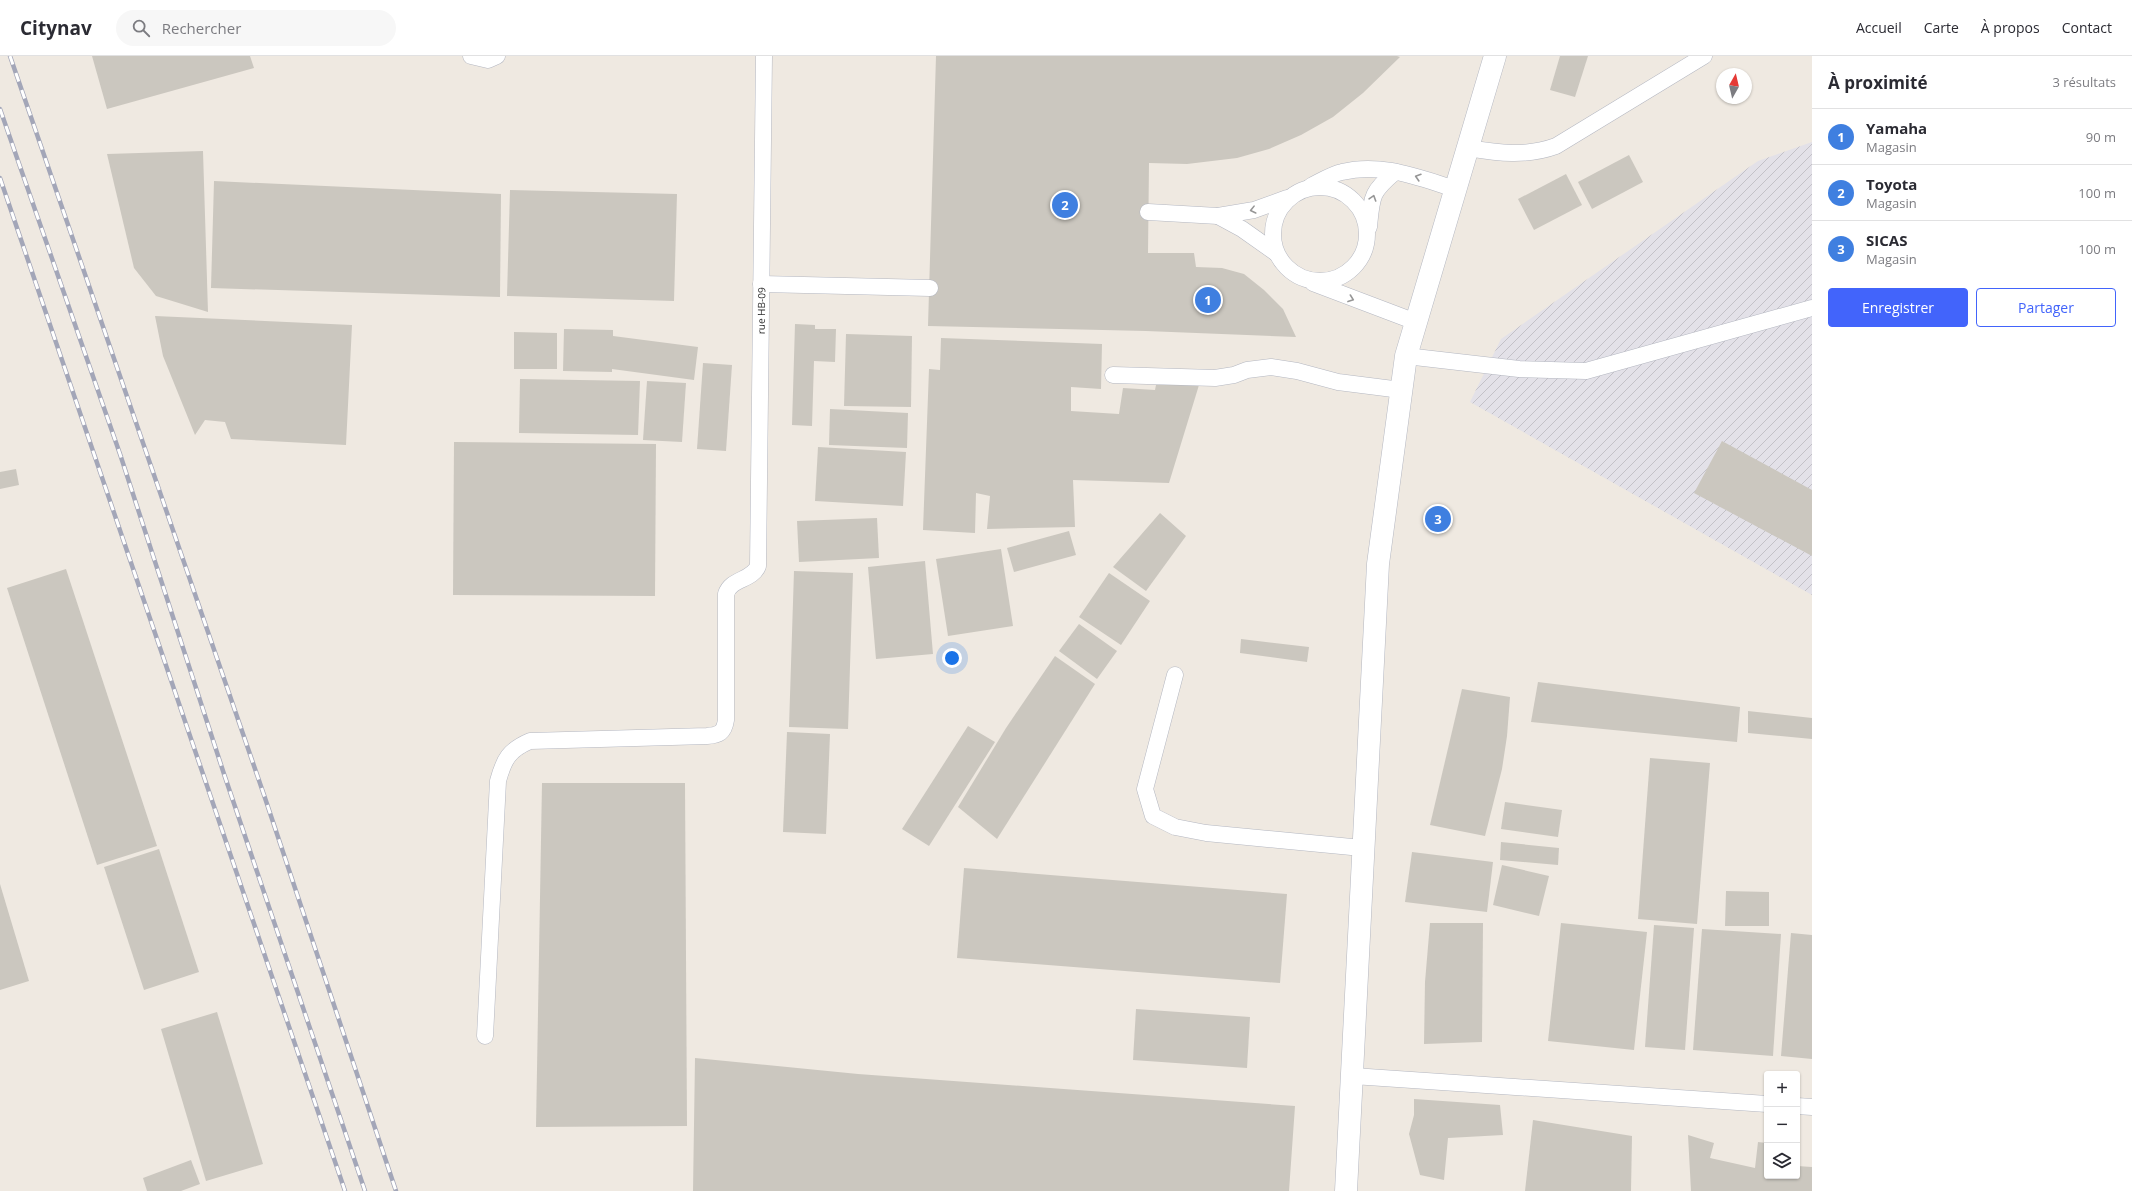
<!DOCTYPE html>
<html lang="fr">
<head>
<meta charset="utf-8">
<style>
	body { margin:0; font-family:"Open Sans",sans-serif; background:#f7f7f7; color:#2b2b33 }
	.controls { position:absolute; right:12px; bottom:12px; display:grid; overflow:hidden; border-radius:4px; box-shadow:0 1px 3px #0004 }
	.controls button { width:36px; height:36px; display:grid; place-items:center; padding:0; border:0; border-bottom:1px solid #e1e1e2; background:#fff; color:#2b2b33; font:20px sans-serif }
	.compass { position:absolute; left:1716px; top:12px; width:36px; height:36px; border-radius:50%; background:#fff; box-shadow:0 1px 3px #0004; rotate:8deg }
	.you { position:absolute; left:952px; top:602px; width:14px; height:14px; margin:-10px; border:3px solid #fff; border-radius:50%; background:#1a73e8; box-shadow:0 0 0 6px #1a73e833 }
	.badge { display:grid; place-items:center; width:26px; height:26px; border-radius:50%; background:#4264fb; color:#fff; font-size:13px; font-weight:700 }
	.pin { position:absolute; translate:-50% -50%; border:2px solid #fff; box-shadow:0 1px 4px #0006 }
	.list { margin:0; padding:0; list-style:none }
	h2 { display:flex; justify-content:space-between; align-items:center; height:52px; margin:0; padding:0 16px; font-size:17px }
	h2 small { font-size:13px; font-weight:400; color:#7c7c81 }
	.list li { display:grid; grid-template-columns:26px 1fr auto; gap:12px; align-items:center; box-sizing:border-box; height:56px; padding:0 16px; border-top:1px solid #e1e1e2 }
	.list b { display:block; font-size:15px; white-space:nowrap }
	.list p { margin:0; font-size:13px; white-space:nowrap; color:#7c7c81 }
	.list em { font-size:13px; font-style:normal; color:#7c7c81 }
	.actions { display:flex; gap:8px; padding:12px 16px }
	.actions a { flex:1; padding:9px 0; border:1px solid #4264fb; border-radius:4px; text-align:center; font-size:14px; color:#4264fb }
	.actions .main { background:#4264fb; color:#fff }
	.icon { flex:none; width:22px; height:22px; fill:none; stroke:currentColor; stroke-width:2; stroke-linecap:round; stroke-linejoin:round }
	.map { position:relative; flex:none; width:1812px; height:1135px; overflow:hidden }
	header { display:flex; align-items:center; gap:24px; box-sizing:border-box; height:56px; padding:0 20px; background:#fff; border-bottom:1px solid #e1e1e2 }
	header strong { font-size:19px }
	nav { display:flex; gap:22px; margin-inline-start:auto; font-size:14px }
	.search { width:280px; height:36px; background:#f7f7f7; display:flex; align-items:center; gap:10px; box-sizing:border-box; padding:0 14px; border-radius:22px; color:#7c7c81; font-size:15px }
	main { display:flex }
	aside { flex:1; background:#fff }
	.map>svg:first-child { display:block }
</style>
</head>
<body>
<header>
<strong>Citynav</strong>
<div class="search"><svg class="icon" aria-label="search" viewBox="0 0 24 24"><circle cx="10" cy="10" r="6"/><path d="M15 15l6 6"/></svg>Rechercher</div>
<nav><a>Accueil</a><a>Carte</a><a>À propos</a><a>Contact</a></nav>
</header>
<main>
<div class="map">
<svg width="1812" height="1135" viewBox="0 0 1812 1135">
	<defs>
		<pattern id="industrial-furrows" width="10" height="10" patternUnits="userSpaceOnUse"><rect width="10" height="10" fill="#e3e1e8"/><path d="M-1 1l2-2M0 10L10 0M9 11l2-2" fill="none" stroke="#c3c1c7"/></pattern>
	</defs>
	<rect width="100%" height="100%" fill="#efe9e1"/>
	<polygon fill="url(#industrial-furrows)" points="1812,86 1812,539 1470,346 1501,283 1758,105"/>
	<g fill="#cbc7bf">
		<polygon points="92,0 250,0 254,12 107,53"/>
		<polygon points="936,0 1397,0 1400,1 1363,37 1333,61 1301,79 1269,93 1237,102 1187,108 1149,107 1148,197 1194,197 1196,211 1222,212 1244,218 1264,234 1283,253 1296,281 1146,275 928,270"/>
		<polygon points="1560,0 1588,0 1575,41 1550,34"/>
		<polygon points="203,95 208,256 156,240 134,212 107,98"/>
		<polygon points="1629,99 1643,126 1592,153 1578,126"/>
		<polygon points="1566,118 1582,149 1534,174 1518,143"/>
		<polygon points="214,125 501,138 500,241 211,232"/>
		<polygon points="510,134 677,138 674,245 507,240"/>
		<polygon points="155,260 352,269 346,389 231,383 225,366 205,364 195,379 163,300"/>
		<polygon points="795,268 815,269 815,273 836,273 835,306 814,305 812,370 792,369"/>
		<polygon points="564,273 613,274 613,280 698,291 694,324 612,313 612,316 563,315"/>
		<polygon points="514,276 557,277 557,313 514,313"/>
		<polygon points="846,278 912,280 911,351 844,350"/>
		<polygon points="941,282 1102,288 1101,333 1071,331 1071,355 1119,358 1123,332 1155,334 1156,329 1199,329 1169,427 1073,424 1075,471 987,473 990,440 976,437 975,477 923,474 929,313 940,314"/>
		<polygon points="703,307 732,309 726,395 697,393"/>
		<polygon points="520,323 640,325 638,379 519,377"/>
		<polygon points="647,325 686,327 682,386 643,384"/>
		<polygon points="830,353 908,357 907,392 829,389"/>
		<polygon points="1722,385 1812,434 1812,500 1694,437"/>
		<polygon points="454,386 656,388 655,540 453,539"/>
		<polygon points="818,391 906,396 903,450 815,445"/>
		<polygon points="16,413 19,429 0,433 0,416"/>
		<polygon points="1160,457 1186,480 1146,535 1113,511"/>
		<polygon points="877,462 879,502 799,506 797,465"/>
		<polygon points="1069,475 1076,499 1014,516 1007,492"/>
		<polygon points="1001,493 1013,570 948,580 936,503"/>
		<polygon points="925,505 933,598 876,603 868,511"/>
		<polygon points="66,513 157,790 97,809 7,532"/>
		<polygon points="794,515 853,517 848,673 789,671"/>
		<polygon points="1109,517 1150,545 1121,589 1079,561"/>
		<polygon points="1079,568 1117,595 1097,623 1059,595"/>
		<polygon points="1241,583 1309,591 1307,606 1240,597"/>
		<polygon points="1055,600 1095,628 997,783 958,751 1006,672"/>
		<polygon points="1538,626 1740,651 1737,686 1531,666"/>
		<polygon points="1462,633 1510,641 1507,680 1502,713 1485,780 1430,769"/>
		<polygon points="1748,655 1812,662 1812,683 1748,677"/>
		<polygon points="968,670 995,686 929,790 902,773"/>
		<polygon points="787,676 830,678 826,778 783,776"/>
		<polygon points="1650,702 1710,707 1697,868 1638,863"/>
		<polygon points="542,727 685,727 687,1070 536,1071"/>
		<polygon points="1505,746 1562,754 1558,781 1501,773"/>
		<polygon points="1501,786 1559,792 1558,809 1500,804"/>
		<polygon points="159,793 199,916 144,934 104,811"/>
		<polygon points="1412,796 1493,806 1487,856 1405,846"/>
		<polygon points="1502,809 1549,820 1539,860 1493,849"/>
		<polygon points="964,812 1287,838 1280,927 957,902"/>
		<polygon points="0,828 29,925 0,934"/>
		<polygon points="1726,835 1769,836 1769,870 1725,870"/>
		<polygon points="1430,867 1483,867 1482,986 1424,988 1425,926"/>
		<polygon points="1561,867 1647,876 1634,994 1548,985"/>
		<polygon points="1654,869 1694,872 1685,994 1645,991"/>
		<polygon points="1702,873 1781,878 1773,1000 1693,994"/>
		<polygon points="1791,877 1812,879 1812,1003 1781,1000"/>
		<polygon points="1136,953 1250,961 1247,1012 1133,1004"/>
		<polygon points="217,956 263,1108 206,1125 161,973"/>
		<polygon points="695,1002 858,1018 1295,1050 1289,1135 693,1135"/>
		<polygon points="1414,1043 1500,1049 1503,1079 1448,1082 1444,1124 1420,1119 1409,1078 1414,1059"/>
		<polygon points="1533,1064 1632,1080 1631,1135 1525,1135"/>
		<polygon points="1688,1079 1714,1087 1710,1102 1755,1112 1758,1086 1767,1087 1767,1120 1797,1120 1797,1110 1812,1111 1812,1135 1691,1135"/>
		<polygon points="191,1104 200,1128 181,1135 147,1135 143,1122"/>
	</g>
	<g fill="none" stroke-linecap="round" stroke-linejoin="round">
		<g stroke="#b4b7c1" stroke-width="17">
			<g id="service">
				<polyline points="471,0 488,4 497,0"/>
				<path d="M1468,92C1498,97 1526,101 1556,90L1704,0"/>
				<path d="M1311,130C1321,125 1332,118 1342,116C1381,106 1419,122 1456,133"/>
				<circle cx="1320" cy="178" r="47"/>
				<polyline points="1148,156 1218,160 1254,154 1287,142"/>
				<polyline points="1218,160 1242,173 1276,197"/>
				<path d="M1369,171C1372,140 1371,136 1395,116"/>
				<polyline points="1313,227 1416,266"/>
				<polyline points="761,228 930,232"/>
				<polyline points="1406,300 1519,313 1586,315 1812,252"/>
				<polyline points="1113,319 1215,322 1234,319 1247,314 1271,311 1297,315 1338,326 1401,334"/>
				<polyline points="1175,619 1145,733 1153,760 1175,771 1206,777 1362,792"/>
				<path id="s1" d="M485,980L498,725C504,703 509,694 530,685L707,680C719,679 724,677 726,664V538C731,522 752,525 758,510L764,0"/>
				<polyline points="1353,1020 1767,1048"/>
				<polyline points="1797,1050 1812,1051"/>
			</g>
		</g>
		<g stroke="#b4b7c1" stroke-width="23">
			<polyline id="tertiary" points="1346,1135 1378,508 1406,300 1495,0"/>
		</g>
		<use href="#service" stroke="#fff" stroke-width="16"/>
		<use href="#tertiary" stroke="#fff" stroke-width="22"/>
		<g stroke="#a3a6b8" stroke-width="4.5">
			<g id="rail">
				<polyline points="10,0 264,739 396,1135"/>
				<polyline points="0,53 120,398 224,718 365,1135"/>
				<polyline points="0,122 345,1135"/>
			</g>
		</g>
		<use href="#rail" stroke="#fff" stroke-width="3" stroke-dasharray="9" stroke-linecap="butt"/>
	</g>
	<defs><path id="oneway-chevron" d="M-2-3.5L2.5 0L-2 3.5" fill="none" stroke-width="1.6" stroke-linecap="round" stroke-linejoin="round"/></defs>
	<g stroke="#969696">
		<use href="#oneway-chevron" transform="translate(1418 121) rotate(-163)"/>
		<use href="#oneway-chevron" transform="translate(1373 142) rotate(-72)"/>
		<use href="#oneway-chevron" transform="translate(1253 154) rotate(166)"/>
		<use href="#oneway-chevron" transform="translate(1351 243) rotate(20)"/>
	</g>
	<g text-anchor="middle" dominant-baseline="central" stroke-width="3" stroke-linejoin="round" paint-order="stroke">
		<g font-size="10" fill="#2e2e2e" stroke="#fff">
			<text stroke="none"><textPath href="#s1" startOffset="939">rue HB-09</textPath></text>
		</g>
	</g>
</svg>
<div class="controls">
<button>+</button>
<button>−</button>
<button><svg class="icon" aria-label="layers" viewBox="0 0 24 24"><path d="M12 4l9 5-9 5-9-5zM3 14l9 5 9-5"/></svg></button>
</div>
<svg class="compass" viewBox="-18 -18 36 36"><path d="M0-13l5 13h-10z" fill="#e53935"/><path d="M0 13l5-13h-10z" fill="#7c7c81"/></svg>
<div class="you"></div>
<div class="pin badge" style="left:1208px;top:244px;background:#3f7fe0">1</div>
<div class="pin badge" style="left:1065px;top:149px;background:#3f7fe0">2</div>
<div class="pin badge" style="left:1438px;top:463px;background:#3f7fe0">3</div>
</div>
<aside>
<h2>À proximité<small>3 résultats</small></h2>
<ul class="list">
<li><span class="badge" style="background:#3f7fe0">1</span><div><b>Yamaha</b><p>Magasin</p></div><em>90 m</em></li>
<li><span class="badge" style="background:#3f7fe0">2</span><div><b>Toyota</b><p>Magasin</p></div><em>100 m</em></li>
<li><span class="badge" style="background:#3f7fe0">3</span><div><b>SICAS</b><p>Magasin</p></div><em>100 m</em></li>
</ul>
<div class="actions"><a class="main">Enregistrer</a><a>Partager</a></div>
</aside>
</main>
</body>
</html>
